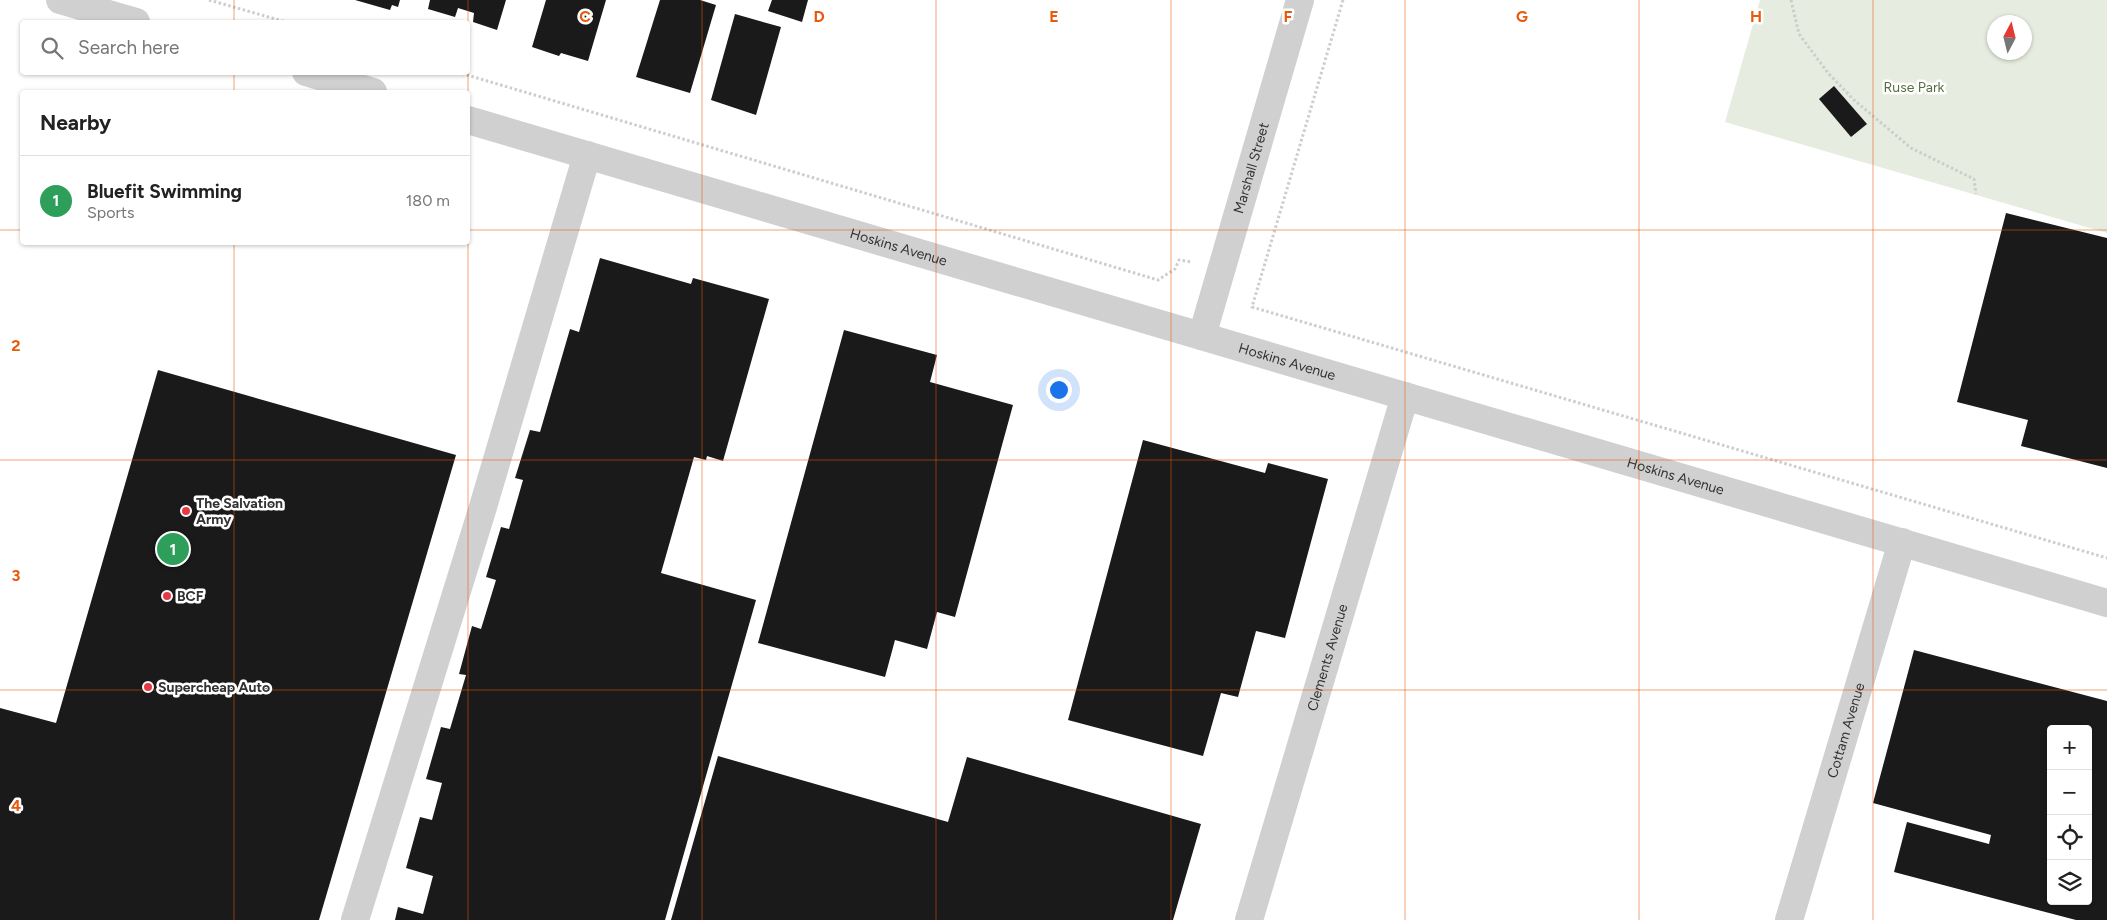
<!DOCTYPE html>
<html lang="en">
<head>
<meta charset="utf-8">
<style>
	body { margin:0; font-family:Figtree,sans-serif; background:#f6f6f6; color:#222 }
	.controls { position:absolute; right:15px; bottom:15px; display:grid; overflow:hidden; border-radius:5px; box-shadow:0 1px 4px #0004 }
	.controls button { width:45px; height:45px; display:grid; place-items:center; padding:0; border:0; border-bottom:1px solid #e0e0e0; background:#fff; color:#222; font:25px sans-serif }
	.compass { position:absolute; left:1987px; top:15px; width:45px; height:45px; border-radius:50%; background:#fff; box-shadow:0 1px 4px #0004; rotate:7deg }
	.you { position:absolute; left:1058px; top:389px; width:18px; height:18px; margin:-12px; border:4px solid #fff; border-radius:50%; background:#1a73e8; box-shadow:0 0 0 8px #1a73e833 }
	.badge { display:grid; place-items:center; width:32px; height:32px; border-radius:50%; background:#1a73e8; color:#fff; font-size:16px; font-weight:700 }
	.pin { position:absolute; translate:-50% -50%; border:2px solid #fff; box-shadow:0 1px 5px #0006 }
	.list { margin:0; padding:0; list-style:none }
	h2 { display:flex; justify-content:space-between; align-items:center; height:65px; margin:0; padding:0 20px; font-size:21px }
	h2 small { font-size:16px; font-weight:400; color:#767676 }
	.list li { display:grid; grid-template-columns:32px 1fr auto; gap:15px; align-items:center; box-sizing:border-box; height:90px; padding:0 20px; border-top:1px solid #e0e0e0 }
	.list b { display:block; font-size:19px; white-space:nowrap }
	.list p { margin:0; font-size:16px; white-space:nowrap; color:#767676 }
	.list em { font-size:16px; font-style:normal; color:#767676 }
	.icon { flex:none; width:28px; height:28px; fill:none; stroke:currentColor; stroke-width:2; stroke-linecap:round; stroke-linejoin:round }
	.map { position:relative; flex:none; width:2107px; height:920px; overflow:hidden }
	.search { position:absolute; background:#fff; box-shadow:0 1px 4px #0004; left:20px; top:20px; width:450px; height:55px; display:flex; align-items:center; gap:12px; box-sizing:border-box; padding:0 18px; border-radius:5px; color:#767676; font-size:19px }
	.panel { position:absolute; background:#fff; box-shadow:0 1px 4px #0004; left:20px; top:90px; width:450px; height:155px; border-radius:5px }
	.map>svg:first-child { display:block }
</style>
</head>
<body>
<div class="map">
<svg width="2107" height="920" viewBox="0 0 2107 920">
	<rect width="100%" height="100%" fill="#fff"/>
	<path fill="#e6ecdf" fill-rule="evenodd" d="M1760,0H2107V233L1725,122ZM1994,22H2024V52H1994Z"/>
	<g fill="#1a1a1a" fill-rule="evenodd">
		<polygon points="355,0 400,0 398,7 392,5 390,10"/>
		<polygon points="430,0 506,0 497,30 473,22 474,13 458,8 455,17 428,9"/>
		<polygon points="546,0 606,0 588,61 561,53 559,56 532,47"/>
		<polygon points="660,0 700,0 716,5 690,93 636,77"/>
		<polygon points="772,0 808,0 802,22 768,11"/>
		<polygon points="735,14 781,27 756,115 711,100"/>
		<polygon points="1834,86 1867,124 1851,137 1819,99"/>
		<polygon points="2006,213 2107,238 2107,468 2021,446 2028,420 1957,402"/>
		<polygon points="600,258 691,284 693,278 769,299 723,461 707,456 706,460 694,457 661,573 756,600 665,920 395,920 398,907 423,914 433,876 406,868 420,817 432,820 442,783 426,779 441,727 450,729 466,675 459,674 472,626 481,629 496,580 486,577 501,527 509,529 523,480 515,478 530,430 540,432 570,329 579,332"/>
		<polygon points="844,330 937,355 930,382 1013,405 955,617 937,612 927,649 895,640 885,677 758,643"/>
		<polygon points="158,370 456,455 319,920 0,920 0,708 56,723"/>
		<polygon points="1143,440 1265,473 1268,463 1328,479 1285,638 1256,631 1238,697 1221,693 1203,756 1068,720"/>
		<path d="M1914,650L2107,701V920H2076L1894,872L1907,822L1989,844L1991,835L1873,803ZM2051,729H2088V901H2051Z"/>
		<polygon points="718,756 948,822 967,757 1201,824 1173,920 671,920"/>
	</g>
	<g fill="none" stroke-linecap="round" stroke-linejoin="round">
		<g stroke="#cdcdcd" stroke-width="3" stroke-dasharray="2.5 2.5" stroke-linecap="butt">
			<polyline points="209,0 286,22"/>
			<polyline points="1343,0 1252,307 2107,558"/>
			<polyline points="1791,0 1799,34 1828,73 1854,100 1911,148 1974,179 1976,194"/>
			<polyline points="457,72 1158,280 1175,269 1179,260 1192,262"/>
		</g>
		<g stroke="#d0d0d0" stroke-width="28">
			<polyline points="60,0 136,22"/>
			<polyline points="306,72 373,92"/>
			<path id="s1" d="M468,120L2107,603"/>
			<path id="s2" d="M1202,336L1300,0"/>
			<polyline points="355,920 483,507 587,155"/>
			<path id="s3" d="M1249,920L1405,396"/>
			<path id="s4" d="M1789,920L1902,542"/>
		</g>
	</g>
	<path fill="none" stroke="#e8590c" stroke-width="1" stroke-opacity="0.55" d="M234,0V22M468,0V920M702,0V920M936,0V920M1171,0V920M1405,0V920M1639,0V920M1873,0V920M234,72V92M0,230H22M468,230H2107M234,242V920M0,460H2107M0,690H2107"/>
	<g fill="#e63946" stroke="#fff" stroke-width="2">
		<circle cx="186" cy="511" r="5"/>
		<circle cx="167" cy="596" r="5"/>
		<circle cx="148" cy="687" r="5"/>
	</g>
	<g text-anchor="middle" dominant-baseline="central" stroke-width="5" stroke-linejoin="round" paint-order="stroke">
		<g font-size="14" fill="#56703f" stroke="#fff">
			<text x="1914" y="87">Ruse Park</text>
		</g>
		<g font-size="14" fill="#333" stroke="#fff">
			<text stroke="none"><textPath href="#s2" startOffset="175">Marshall Street</textPath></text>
			<text stroke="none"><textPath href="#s1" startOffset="449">Hoskins Avenue</textPath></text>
			<text stroke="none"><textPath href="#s1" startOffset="854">Hoskins Avenue</textPath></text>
			<text stroke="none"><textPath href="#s1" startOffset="1259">Hoskins Avenue</textPath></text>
			<text stroke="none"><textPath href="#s3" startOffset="274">Clements Avenue</textPath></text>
			<text stroke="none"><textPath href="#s4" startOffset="198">Cottam Avenue</textPath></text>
		</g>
		<g font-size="14" font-weight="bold" fill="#333" stroke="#fff" text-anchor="start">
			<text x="196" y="503">The Salvation<tspan x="196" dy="16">Army</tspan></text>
			<text x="177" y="596">BCF</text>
			<text x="158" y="687">Supercheap Auto</text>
		</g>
	</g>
	<g font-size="16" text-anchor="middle" font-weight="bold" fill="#e8590c" stroke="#fff" stroke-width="5" stroke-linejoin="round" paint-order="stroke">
		<text x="585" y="22">C</text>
		<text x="819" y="22">D</text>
		<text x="1054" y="22">E</text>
		<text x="1288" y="22">F</text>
		<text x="1522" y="22">G</text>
		<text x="1756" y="22">H</text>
		<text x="16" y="351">2</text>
		<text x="16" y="581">3</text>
		<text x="16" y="811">4</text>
	</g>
</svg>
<div class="controls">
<button>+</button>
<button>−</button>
<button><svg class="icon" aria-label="locate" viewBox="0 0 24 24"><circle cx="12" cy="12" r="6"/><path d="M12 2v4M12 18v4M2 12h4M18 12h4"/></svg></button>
<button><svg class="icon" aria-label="layers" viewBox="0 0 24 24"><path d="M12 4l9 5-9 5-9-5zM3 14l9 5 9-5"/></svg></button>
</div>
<svg class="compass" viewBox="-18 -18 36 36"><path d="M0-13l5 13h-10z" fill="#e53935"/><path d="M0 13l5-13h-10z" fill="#767676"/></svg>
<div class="you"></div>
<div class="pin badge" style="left:173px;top:549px;background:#2e9e5b">1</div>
<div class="search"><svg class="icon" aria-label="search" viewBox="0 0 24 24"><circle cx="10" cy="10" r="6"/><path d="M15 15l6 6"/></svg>Search here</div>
<section class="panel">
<h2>Nearby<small></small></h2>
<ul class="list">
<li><span class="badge" style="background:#2e9e5b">1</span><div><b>Bluefit Swimming</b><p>Sports</p></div><em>180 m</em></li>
</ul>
</section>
</div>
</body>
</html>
